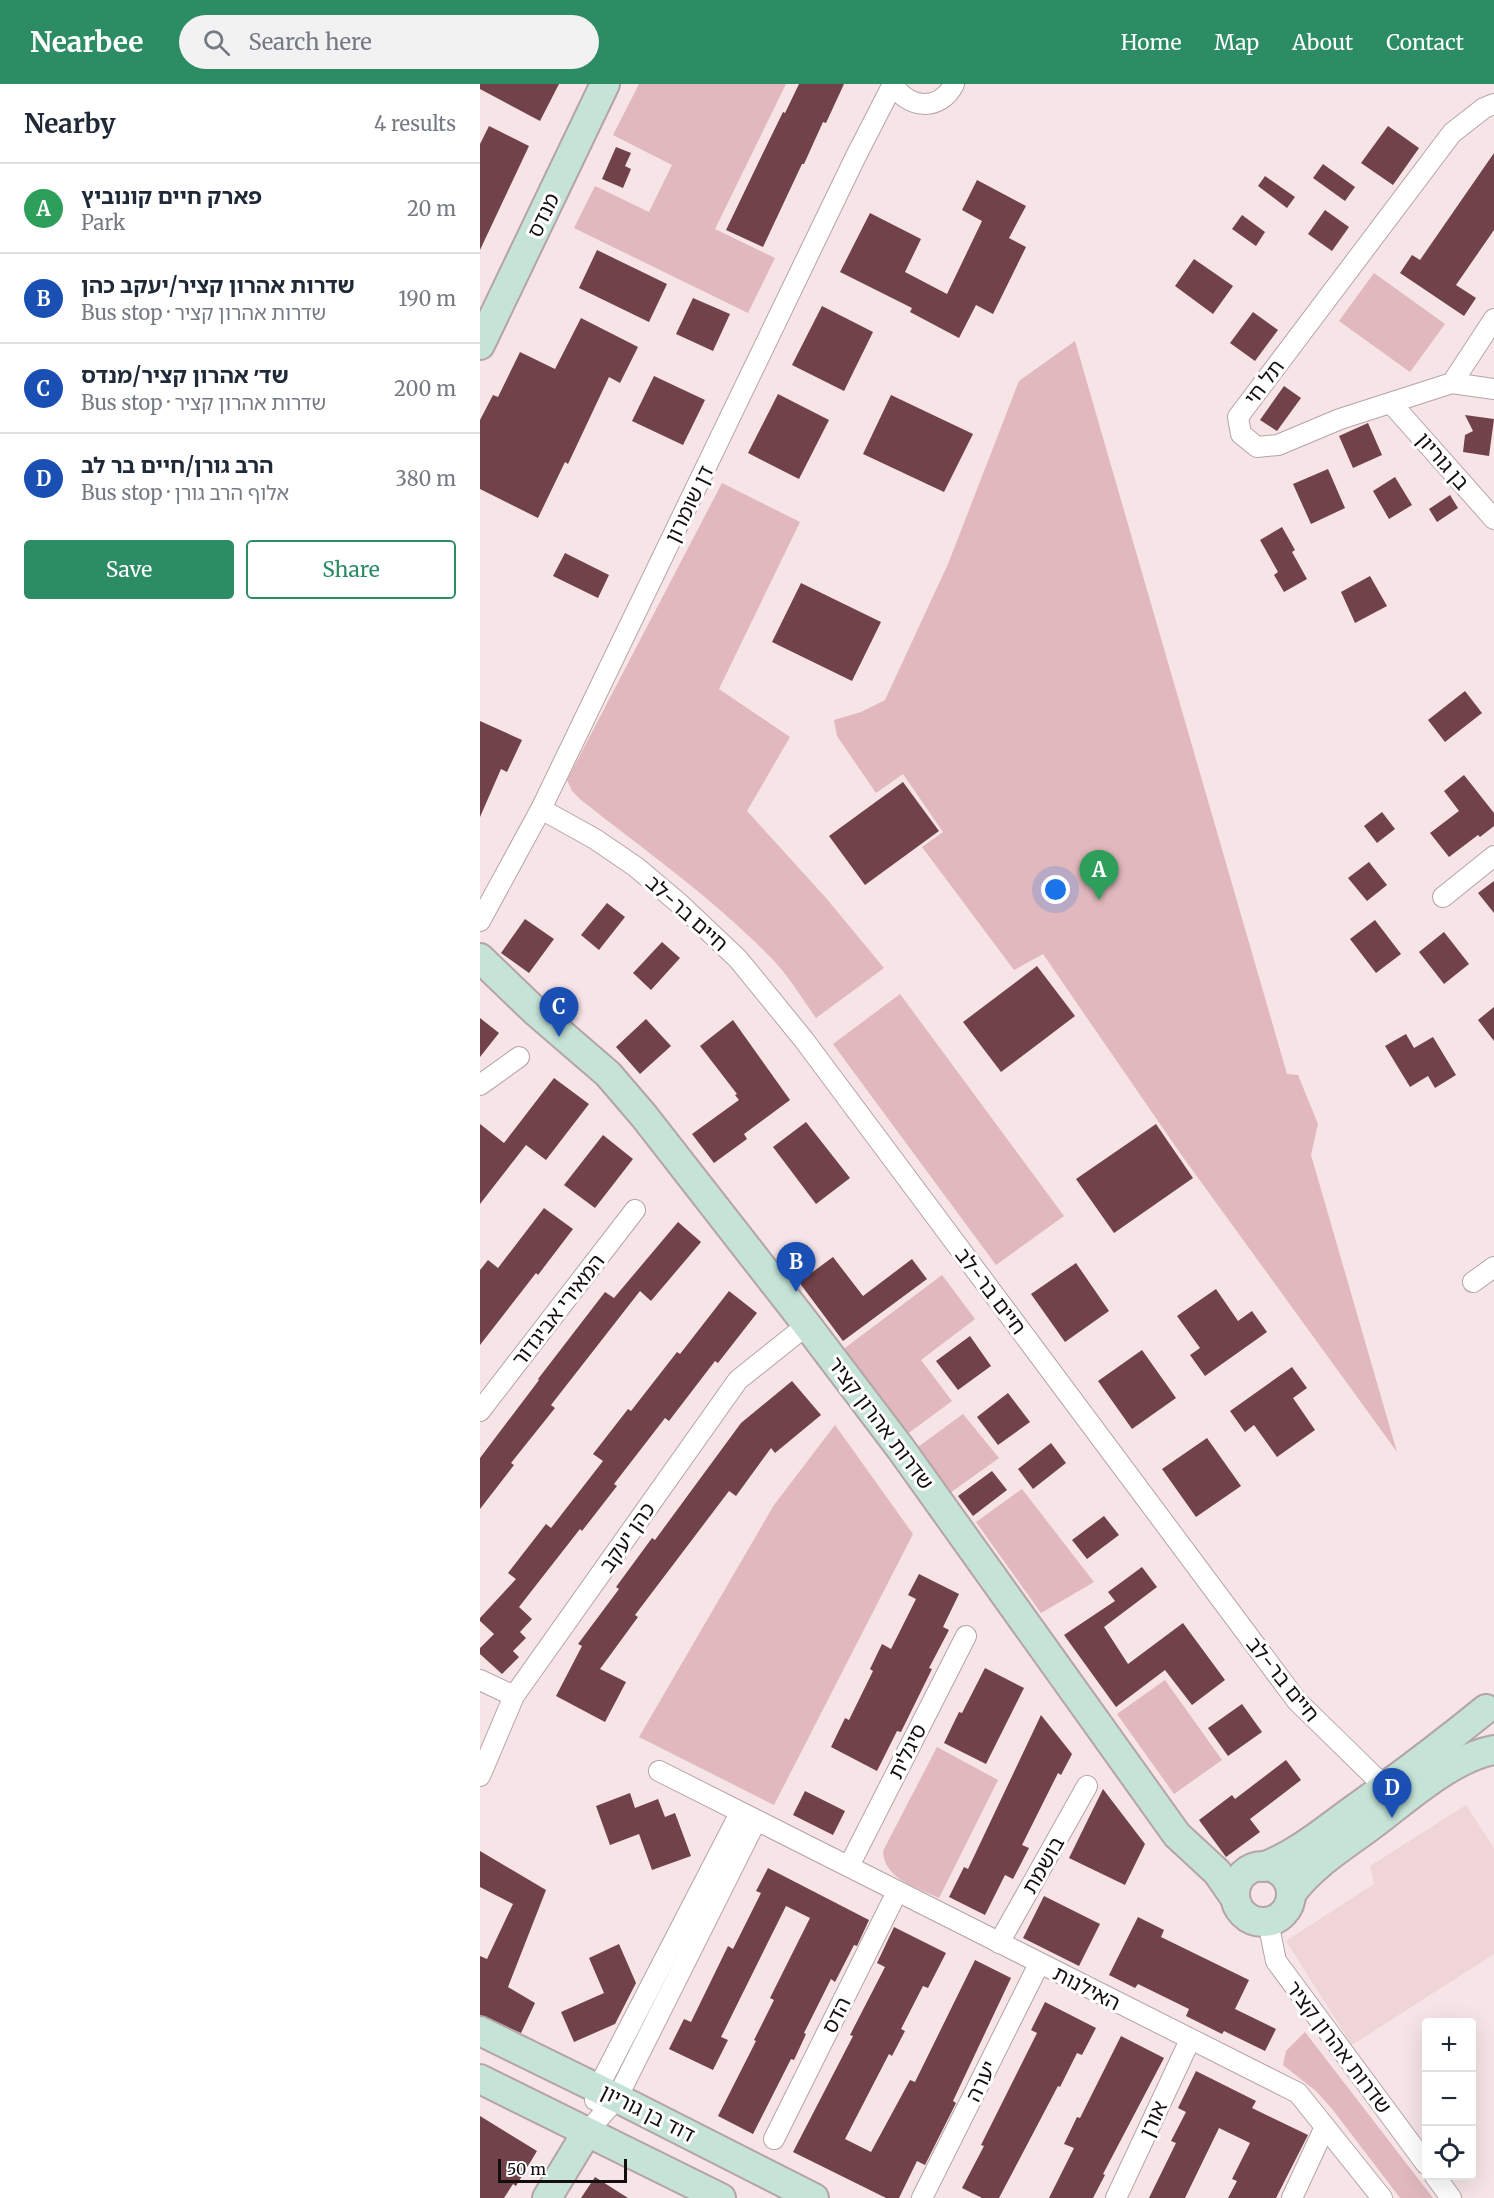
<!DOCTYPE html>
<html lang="en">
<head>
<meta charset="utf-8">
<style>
	body { margin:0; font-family:Merriweather,"Noto Sans Hebrew",serif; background:#f2f2f3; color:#1f2937 }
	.controls { position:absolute; right:18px; bottom:18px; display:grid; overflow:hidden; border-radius:6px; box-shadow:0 6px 24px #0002 }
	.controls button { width:54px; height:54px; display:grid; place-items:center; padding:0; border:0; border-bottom:2px solid #e0e1e3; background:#fff; color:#1f2937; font:30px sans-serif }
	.scale { position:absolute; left:18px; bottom:15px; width:129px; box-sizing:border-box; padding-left:6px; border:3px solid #140e0f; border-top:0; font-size:16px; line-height:21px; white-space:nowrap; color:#140e0f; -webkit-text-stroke:4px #fff; paint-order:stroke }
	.you { position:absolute; left:576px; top:806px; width:21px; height:21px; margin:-15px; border:4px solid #fff; border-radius:50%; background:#1a73e8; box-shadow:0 0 0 9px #1a73e833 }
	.badge { display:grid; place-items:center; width:39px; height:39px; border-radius:50%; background:#2c8c64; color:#fff; font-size:20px; font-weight:700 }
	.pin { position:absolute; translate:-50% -50px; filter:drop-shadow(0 2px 3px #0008) }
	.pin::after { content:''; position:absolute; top:32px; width:21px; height:18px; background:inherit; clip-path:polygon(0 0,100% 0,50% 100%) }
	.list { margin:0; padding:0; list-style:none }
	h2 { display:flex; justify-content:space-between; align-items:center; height:78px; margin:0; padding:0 24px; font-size:26px }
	h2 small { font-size:20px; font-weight:400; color:#747a83 }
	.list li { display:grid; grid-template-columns:39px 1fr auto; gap:18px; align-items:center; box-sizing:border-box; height:90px; padding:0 24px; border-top:2px solid #e0e1e3 }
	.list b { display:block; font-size:22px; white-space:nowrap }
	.list p { margin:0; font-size:20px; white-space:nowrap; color:#747a83 }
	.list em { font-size:20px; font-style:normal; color:#747a83 }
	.actions { display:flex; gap:12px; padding:18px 24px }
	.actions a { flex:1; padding:14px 0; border:2px solid #2c8c64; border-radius:6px; text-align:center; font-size:21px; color:#2c8c64 }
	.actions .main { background:#2c8c64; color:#fff }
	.icon { flex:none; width:33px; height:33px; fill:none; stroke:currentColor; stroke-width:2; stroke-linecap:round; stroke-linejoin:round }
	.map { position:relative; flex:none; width:1014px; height:2114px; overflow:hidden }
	header { display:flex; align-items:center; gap:36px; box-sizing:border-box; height:84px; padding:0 30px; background:#2c8c64; color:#fff }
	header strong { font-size:28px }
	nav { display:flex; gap:33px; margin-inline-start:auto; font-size:21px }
	.search { width:420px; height:54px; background:#f2f2f3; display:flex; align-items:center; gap:15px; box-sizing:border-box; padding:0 21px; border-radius:33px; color:#747a83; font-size:22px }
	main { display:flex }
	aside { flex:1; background:#fff }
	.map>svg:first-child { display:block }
</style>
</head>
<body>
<header>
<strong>Nearbee</strong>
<div class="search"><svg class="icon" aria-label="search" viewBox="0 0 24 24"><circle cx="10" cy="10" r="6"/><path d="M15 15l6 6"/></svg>Search here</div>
<nav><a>Home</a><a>Map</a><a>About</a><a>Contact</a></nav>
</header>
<main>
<aside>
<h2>Nearby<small>4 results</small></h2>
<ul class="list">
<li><span class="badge" style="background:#2e9e5b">A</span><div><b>פארק חיים קונוביץ</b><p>Park</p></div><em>20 m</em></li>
<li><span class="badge" style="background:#1a4fb4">B</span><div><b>שדרות אהרון קציר/יעקב כהן</b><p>Bus stop · שדרות אהרון קציר</p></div><em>190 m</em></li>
<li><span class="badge" style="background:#1a4fb4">C</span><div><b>שד׳ אהרון קציר/מנדס</b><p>Bus stop · שדרות אהרון קציר</p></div><em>200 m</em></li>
<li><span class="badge" style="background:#1a4fb4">D</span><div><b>הרב גורן/חיים בר לב</b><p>Bus stop · אלוף הרב גורן</p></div><em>380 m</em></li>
</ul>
<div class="actions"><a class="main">Save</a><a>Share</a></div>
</aside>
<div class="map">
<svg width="1014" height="2114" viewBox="0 0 1014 2114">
	<rect width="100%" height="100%" fill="#f6e4e6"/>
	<polygon fill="#f0d5d8" points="986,1721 1014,1764 1014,1870 872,1961 806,1857 894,1800 890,1782"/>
	<g fill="#e0b8bd">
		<polygon points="159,0 306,0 235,145 295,174 268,229 94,144 115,102 169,128 192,81 133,51"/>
		<polygon points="894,189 965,240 930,288 859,237"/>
		<polygon points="595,257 807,990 818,991 838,1040 831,1071 917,1368 700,1069 563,870 534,886 442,763 463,748 423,690 396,709 357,652 354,636 381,628 405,616 468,480 539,297"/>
		<path d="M242,399L320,438L239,605L310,653L267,727L346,814L404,884L336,934C323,916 310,894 295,878C237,817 167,768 101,716L92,707L87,696Z"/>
		<polygon points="420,910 584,1132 516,1181 353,960"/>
		<polygon points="462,1191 495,1235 441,1276 472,1317 426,1351 361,1267"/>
		<polygon points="483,1330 519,1374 470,1409 438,1363"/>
		<polygon points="355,1341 433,1450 294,1721 159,1653 294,1421"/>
		<polygon points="542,1405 614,1498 561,1529 496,1438"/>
		<polygon points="685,1596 742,1676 694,1710 637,1630"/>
		<path d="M457,1663L518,1696L459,1814C436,1803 404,1795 403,1767Z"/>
		<polygon points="825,1948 953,2114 920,2114 853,2026 836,2007 803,1981 806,1967"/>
	</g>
	<g fill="#714249">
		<polygon points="0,0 79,0 60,37 0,5"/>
		<polygon points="319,0 364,0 346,39 343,38 324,80 322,80 283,163 246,146 283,69 303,28 305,29"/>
		<polygon points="9,42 49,62 0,166 0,60"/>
		<polygon points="908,42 939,64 913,101 881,79"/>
		<polygon points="136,63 151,69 145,82 151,85 143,104 122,95"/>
		<polygon points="1014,69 1014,146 976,201 996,214 984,232 920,189 932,171 940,176"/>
		<polygon points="843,80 875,103 865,117 833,94"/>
		<polygon points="785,92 815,113 807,124 778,102"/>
		<polygon points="497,96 546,122 529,154 546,163 513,230 496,221 479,254 430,228 432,224 360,188 390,129 441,155 425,188 467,210 502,137 482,126"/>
		<polygon points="845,126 869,143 852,167 828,150"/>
		<polygon points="762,131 785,148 776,162 752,145"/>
		<polygon points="117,166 187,200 169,238 99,204"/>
		<polygon points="714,175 753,202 733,230 695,202"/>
		<polygon points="213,214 250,230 233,267 196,250"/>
		<polygon points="342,222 393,248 364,307 312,281"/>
		<polygon points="773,228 798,246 775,277 750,259"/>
		<polygon points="101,234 158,263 140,299 129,293 88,380 85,378 58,434 0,405 0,336 13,311 18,313 40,268 75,285"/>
		<polygon points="174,292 225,316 203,361 152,337"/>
		<polygon points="804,302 821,314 797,347 780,336"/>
		<polygon points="298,310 349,336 319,395 268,369"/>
		<polygon points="411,311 493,350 464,408 383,370"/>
		<polygon points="985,331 1014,335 1009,372 983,368 985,351 993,347"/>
		<polygon points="888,339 902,371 873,384 859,352"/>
		<polygon points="848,385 865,424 831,440 813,400"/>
		<polygon points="915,393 932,421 909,435 893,407"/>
		<polygon points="970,411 978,424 957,438 949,425"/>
		<polygon points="802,443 815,466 812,468 827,495 804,508 794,491 798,488 780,456"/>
		<polygon points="85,469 129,491 118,514 73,492"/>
		<polygon points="890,492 907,522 875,539 861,508"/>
		<polygon points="321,499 401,538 372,597 292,558"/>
		<polygon points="985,607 1002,629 965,658 948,636"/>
		<polygon points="0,637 42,656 27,688 21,685 0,733"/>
		<polygon points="984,691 1014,729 1014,742 1000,753 998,751 969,773 950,749 979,727 964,707"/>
		<polygon points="423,698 459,747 385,801 349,752"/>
		<polygon points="902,728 915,745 897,759 884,742"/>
		<polygon points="889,778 907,801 887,817 868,794"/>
		<polygon points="1014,797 1014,829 998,809"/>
		<polygon points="127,819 145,833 119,866 101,851"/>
		<polygon points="45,835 74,855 49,889 21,869"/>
		<polygon points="895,836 921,870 896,889 870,855"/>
		<polygon points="964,848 989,880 964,900 939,868"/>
		<polygon points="182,858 200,874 171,906 153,889"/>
		<polygon points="557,882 595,932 521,988 483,938"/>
		<polygon points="1014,923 1014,957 998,936"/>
		<polygon points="0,934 19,949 0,973"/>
		<polygon points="166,935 191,962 160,990 136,963"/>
		<polygon points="253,936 310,1016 264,1050 267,1055 234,1079 212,1050 259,1016 255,1011 257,1010 220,962"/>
		<polygon points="926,950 934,964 953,953 976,991 955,1004 948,992 930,1003 905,962"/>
		<polygon points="74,994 109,1020 66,1076 46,1061 0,1120 0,1040 24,1059"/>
		<polygon points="326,1038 370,1094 336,1120 293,1063"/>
		<polygon points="676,1040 713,1094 634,1149 596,1095"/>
		<polygon points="123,1051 153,1075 115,1124 84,1101"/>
		<polygon points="64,1124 93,1145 58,1191 56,1189 0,1261 0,1186 8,1176 18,1184"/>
		<polygon points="198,1138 221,1158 171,1217 160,1207 71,1321 75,1324 31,1379 34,1381 0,1425 0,1374 59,1296 58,1295 125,1208 134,1214"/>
		<polygon points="353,1173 383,1212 432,1175 447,1195 363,1257 319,1198"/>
		<polygon points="596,1179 629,1227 585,1258 551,1210"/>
		<polygon points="736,1205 758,1237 772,1227 787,1248 725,1292 710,1271 720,1264 697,1232"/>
		<polygon points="249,1207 277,1229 238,1279 235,1277 189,1337 185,1334 134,1400 137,1402 102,1447 100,1445 39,1523 52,1535 40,1548 46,1554 33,1567 39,1573 22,1590 0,1570 0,1564 14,1550 0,1537 0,1534 36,1495 28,1489 66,1440 71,1444 123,1377 113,1370 148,1325 151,1327 197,1268 200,1270"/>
		<polygon points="490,1252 511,1282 478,1306 456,1277"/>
		<polygon points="662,1266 696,1314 652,1345 618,1297"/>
		<polygon points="812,1283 827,1304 813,1314 835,1346 797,1373 774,1341 765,1348 750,1327"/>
		<polygon points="312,1297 341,1331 295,1369 291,1364 256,1412 249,1407 155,1531 158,1533 120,1585 146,1598 125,1638 76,1612 102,1562 98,1560 139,1505 136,1503 172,1454 175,1456 261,1339"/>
		<polygon points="528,1309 550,1338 518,1361 497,1333"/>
		<polygon points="727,1354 761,1402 716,1433 682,1385"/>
		<polygon points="571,1359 586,1379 553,1405 538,1385"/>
		<polygon points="512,1387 527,1406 493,1432 478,1412"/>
		<polygon points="624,1432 639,1451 607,1475 592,1456"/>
		<polygon points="662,1483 677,1503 624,1543 648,1580 703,1539 745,1596 712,1621 685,1586 636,1623 584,1551 635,1517 628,1508"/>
		<polygon points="439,1490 479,1510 463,1543 469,1546 449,1584 452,1585 421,1648 417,1647 397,1687 351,1663 365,1634 369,1636 393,1587 390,1585 402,1560 411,1565 436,1515 428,1511"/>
		<polygon points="505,1584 544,1604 506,1680 464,1659 479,1628 482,1629"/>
		<polygon points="762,1620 782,1648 748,1672 728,1644"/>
		<polygon points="561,1631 592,1670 581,1691 578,1689 542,1761 549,1764 533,1795 525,1791 505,1831 469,1813 484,1783 488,1785"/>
		<polygon points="806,1676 821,1696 770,1735 780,1748 746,1773 719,1736 752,1711 755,1715"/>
		<polygon points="623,1705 665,1760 645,1801 589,1774"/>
		<polygon points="325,1707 365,1727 353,1751 313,1731"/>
		<polygon points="150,1709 155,1724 178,1715 185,1733 195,1729 211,1772 172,1786 159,1750 130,1761 116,1722"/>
		<polygon points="0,1767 66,1806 28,1903 55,1919 41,1949 0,1931 0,1872 7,1875 33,1820 0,1803"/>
		<polygon points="288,1784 389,1836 377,1862 374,1861 355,1898 351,1895 324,1949 326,1950 314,1976 311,1975 273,2050 238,2032 276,1957 274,1956 294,1916 290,1914 330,1834 306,1822 241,1953 248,1956 233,1986 189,1965 204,1935 211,1938 248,1862 253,1865 281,1809 276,1807"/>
		<polygon points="564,1812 620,1840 599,1882 543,1854"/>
		<polygon points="658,1833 684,1846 681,1853 769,1896 755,1925 796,1945 785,1967 744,1947 742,1950 706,1932 709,1925 658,1900 655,1904 629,1891"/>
		<polygon points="414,1843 466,1869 448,1904 443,1902 421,1945 425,1947 412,1972 409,1970 365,2055 391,2068 430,1996 435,1998 495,1876 531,1894 473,2017 476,2019 445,2081 437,2077 419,2114 406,2114 313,2068 373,1952 370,1951 405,1883 397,1879"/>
		<polygon points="139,1860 156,1899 135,1940 94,1958 81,1928 124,1909 109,1874"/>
		<polygon points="565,1918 616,1944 602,1971 597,1969 580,2003 578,2002 519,2114 502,2114 482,2104 504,2062 501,2061 557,1949 551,1946"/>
		<polygon points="641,1952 684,1974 623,2090 625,2091 613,2114 569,2114 594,2064 584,2060 597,2033 600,2034"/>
		<polygon points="716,1987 776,2017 772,2024 828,2051 796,2114 748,2114 757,2097 752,2095 770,2059 739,2044 705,2114 669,2114 696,2059 691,2057 706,2028 698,2024"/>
		<polygon points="0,2032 57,2067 36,2102 33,2100 24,2114 0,2114"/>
		<polygon points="115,2093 148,2114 101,2114"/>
	</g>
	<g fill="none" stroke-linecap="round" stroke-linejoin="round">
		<g stroke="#b5a4a6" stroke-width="22">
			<g id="street">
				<path d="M413,0C428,25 460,28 474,0"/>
				<polyline points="1014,20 1004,24 972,49 758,333 761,350 777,363 798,361 860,335 972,299 1014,235"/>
				<polyline points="972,299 1014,305"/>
				<polyline points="911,319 1014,435"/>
				<polyline points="61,725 115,755 156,783 201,821 258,875 324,956 817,1617 905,1703 914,1707"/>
				<polyline points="963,813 1014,772"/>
				<polyline points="0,837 61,725 376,72 413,0"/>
				<polyline points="0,1001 39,973"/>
				<polyline points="993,1198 1014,1183"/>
				<polyline points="0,1327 155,1126"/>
				<polyline points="0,1596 34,1612"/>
				<polyline points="179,1687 818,2009 902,2114"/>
				<polyline points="0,1692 34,1612 258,1296 327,1241"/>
				<polyline points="369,1782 486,1552"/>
				<polyline points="788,1838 796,1877 946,2080"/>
				<polyline points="519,1859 607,1702"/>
				<polyline points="115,2016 118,2004 260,1729"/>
				<polyline points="107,2048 137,2014 276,1737"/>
				<polyline points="294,2055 417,1808"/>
				<polyline points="955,2092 971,2114"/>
				<polyline points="442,2114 559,1880"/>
				<polyline points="636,2114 710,1956"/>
				<polyline points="812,2114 845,2043"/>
			</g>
		</g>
		<g stroke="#b5a4a6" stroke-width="32">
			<g id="secondary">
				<polyline points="0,261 125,0"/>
				<polyline points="0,874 56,928 128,990 164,1032 327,1241 421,1365 697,1751 737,1788 755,1814"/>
				<circle cx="783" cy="1810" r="28"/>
				<path d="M783,1783C817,1770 844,1747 873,1726C918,1694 963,1660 1006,1625"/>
				<path d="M811,1810C832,1781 864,1762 892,1741C927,1715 971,1674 1014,1666"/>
				<polyline points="0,1947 137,2014 334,2114"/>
				<polyline points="0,1995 241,2114"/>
				<polyline points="67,2114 107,2048"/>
			</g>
		</g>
		<use href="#street" stroke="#fff" stroke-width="20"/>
		<use href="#secondary" stroke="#c5e4d7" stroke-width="28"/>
	</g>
	<g text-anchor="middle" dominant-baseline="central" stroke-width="6" stroke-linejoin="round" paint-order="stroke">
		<g font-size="21" fill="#140e0f" stroke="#fff">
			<text transform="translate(63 131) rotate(-64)">מנדס</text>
			<text transform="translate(784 298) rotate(-53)">תל חי</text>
			<text transform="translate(963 377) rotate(49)">בן גוריון</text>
			<text transform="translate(209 420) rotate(-64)">דן שומרון</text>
			<text transform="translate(207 829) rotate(42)">חיים בר-לב</text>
			<text transform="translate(511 1207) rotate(53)">חיים בר-לב</text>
			<text transform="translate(78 1226) rotate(-52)">המאירי אביגדור</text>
			<text transform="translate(401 1339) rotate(53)">שדרות אהרון קציר</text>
			<text transform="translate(147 1453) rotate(-55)">כהן יעקב</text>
			<text transform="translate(803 1595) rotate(51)">חיים בר-לב</text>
			<text transform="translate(427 1667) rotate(-63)">סיגלית</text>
			<text transform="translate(563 1781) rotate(-60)">בושמת</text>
			<text transform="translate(607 1904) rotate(27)">האילנות</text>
			<text transform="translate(356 1931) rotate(-63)">הדס</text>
			<text transform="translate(859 1963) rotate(53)">שדרות אהרון קציר</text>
			<text transform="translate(501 1997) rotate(-64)">יערה</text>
			<text transform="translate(168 2029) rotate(27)">דוד בן גוריון</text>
			<text transform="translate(673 2035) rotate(-65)">אורן</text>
		</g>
	</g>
</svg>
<div class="controls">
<button>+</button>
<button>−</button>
<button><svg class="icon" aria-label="locate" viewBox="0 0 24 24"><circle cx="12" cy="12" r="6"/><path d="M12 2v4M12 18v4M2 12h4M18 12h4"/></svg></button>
</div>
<div class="scale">50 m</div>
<div class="you"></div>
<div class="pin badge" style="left:619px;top:816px;background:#2e9e5b">A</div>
<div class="pin badge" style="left:316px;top:1208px;background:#1a4fb4">B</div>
<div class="pin badge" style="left:79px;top:953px;background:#1a4fb4">C</div>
<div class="pin badge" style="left:912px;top:1734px;background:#1a4fb4">D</div>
</div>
</main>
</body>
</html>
